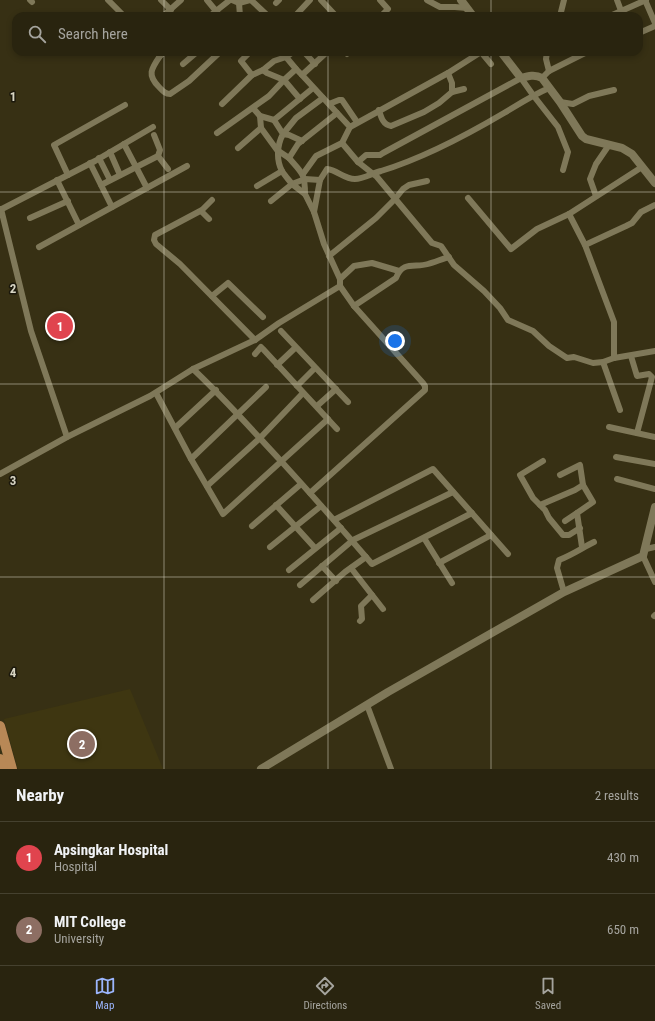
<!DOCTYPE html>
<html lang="en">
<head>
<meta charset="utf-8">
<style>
	body { margin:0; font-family:"Roboto Condensed",sans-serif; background:#312c18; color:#f1f3f6 }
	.you { position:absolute; left:395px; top:341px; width:14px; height:14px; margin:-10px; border:3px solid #fff; border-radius:50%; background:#1a73e8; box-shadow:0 0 0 6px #1a73e833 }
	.badge { display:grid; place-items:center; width:26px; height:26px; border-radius:50%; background:#9bb5fd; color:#fff; font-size:13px; font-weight:700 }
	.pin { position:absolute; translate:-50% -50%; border:2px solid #fff; box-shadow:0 1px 4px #0006 }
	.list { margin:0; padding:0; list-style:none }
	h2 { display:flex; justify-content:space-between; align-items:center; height:52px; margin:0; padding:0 16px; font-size:17px }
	h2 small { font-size:13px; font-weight:400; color:#a5a49e }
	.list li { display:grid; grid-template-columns:26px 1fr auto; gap:12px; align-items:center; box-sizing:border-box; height:72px; padding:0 16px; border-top:1px solid #45412f }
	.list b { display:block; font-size:15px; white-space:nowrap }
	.list p { margin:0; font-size:13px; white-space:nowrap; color:#a5a49e }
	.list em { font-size:13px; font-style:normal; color:#a5a49e }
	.icon { flex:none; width:22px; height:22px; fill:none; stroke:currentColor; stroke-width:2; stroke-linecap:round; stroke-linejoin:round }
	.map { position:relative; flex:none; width:655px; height:769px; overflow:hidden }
	.search { position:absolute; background:#29240f; box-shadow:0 2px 6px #0003; left:12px; right:12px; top:12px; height:44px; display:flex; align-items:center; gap:10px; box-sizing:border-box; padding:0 14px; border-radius:12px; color:#a5a49e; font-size:15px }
	.sheet { height:196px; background:#29240f }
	nav { display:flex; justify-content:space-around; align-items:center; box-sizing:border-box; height:56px; border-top:1px solid #45412f; background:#29240f; font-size:11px; color:#a5a49e }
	nav a { display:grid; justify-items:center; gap:2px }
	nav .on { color:#9bb5fd }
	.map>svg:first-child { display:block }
</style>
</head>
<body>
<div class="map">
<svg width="655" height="769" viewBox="0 0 655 769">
	<rect width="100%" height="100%" fill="#373014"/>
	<polygon fill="#3e3611" points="130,689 163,769 18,769 4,719"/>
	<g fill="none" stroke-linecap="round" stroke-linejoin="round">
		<g stroke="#7f7859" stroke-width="6">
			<polyline points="30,0 32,2"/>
			<polyline points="108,0 124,16"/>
			<polyline points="161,0 171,10"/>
			<polyline points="207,0 216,11 230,0"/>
			<polyline points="232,0 239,3 250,0"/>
			<polyline points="251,0 268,16"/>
			<polyline points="321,0 336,16"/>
			<polyline points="380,0 388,9 381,16"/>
			<polyline points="427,0 440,7 455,7 467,8"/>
			<polyline points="617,0 623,16"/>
			<polyline points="645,0 655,23"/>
			<polyline points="239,3 240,16"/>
			<polyline points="276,3 279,0"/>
			<polyline points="163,16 181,0"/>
			<polyline points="210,16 216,11 220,16"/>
			<polyline points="295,16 310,0"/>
			<polyline points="521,16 523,16"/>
			<polyline points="560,16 564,0"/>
			<polyline points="610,16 646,0"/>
			<polyline points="639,33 655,26"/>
			<polyline points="156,52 160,56 165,52"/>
			<polyline points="250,52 241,61 252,75 263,70 267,73 284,80 300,99"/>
			<polyline points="304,52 315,64"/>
			<polyline points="481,52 491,64"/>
			<polyline points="547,52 546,59 549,71"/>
			<polyline points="347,54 349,52"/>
			<path d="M160,56C151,69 147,75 159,87C163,91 165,94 170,94L189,81L220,52"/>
			<polyline points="286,57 296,69"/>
			<polyline points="183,64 197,52"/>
			<polyline points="263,70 274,61 286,57 293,52"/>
			<polyline points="448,73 452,83 452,92"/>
			<polyline points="542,78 549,71 587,52"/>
			<polyline points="560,102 573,104 589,96 614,90"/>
			<polyline points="222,104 252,75"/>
			<polyline points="329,104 339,100 342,100 357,122"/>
			<path d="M253,108L260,116L274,120L283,134C277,145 276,160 282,171C285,176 289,180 292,184L271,201"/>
			<path d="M379,110C381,117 383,125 391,126L424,112L439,103L452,92L464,89"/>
			<polyline points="274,120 313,88"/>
			<polyline points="350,127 448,73 481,52"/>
			<polyline points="261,128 277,150 289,158 298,144 337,113"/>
			<polyline points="217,133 269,96 284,80 296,69 302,75"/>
			<polyline points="283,134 296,118 323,98"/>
			<polyline points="283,134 289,135 302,141"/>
			<polyline points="342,143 358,162 377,177 432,243 441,246 454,265 484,291 500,308 508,320 533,331 549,346 567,358 574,357 593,363 603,362 614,358 655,351"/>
			<polyline points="124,144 147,188"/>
			<polyline points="238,148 261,128 260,116"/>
			<polyline points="110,152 120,175"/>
			<polyline points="158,156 168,169"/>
			<polyline points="99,158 110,180"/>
			<path d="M289,158C302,173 305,173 305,194"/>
			<polyline points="358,162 366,155 380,155 383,153 521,78 533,95 558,127 568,152 563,170"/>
			<polyline points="90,163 112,207"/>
			<polyline points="303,174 316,156 342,143 350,127 302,75 327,52"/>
			<polyline points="68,175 54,145 125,105"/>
			<polyline points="57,180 79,225"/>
			<polyline points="101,185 158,156 160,150 154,135"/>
			<polyline points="257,186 282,171"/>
			<polyline points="596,196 590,179 596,164 609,145"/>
			<polyline points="468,198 511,249 537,229 569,214 642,167"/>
			<polyline points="212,200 202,210 155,235 154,240 156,244 180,264 255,340"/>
			<polyline points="1,209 31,331 67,437"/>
			<polyline points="0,210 95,161 153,127"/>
			<polyline points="201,211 209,219"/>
			<path d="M314,212L320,180L327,169C337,170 344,179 355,179C363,179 373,173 381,171C424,158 465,136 504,113C519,104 533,95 549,88"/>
			<polyline points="569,214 585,245 614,322 614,358"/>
			<polyline points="30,218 68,201"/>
			<polyline points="585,245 626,226 632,223 641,212 655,205"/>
			<polyline points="39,247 187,166"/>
			<polyline points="329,256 376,218 395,199 403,189 409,185 427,181"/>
			<polyline points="340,279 354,266 372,263 399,271"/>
			<path d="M340,286L354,306L396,278C403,260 415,268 428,264C435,262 442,259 449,257"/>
			<polyline points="212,296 228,283 263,317"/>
			<polyline points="281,331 348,402"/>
			<polyline points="255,354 261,347 263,349 337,429"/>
			<polyline points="631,356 637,376 649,374 652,377 637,433"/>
			<polyline points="603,362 620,410"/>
			<polyline points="277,365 295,348"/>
			<path d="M193,369C224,398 252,430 281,461C312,495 342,529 372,564L472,513"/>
			<polyline points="297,386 315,368"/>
			<polyline points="156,393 191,459 223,514 328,419"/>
			<polyline points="317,406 336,389"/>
			<polyline points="609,427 655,437"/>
			<polyline points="175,428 216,390"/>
			<polyline points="616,457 655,464"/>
			<polyline points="191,459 266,387"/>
			<polyline points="543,461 520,475 533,498 540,505 575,490 583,485 593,502 577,513 582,547"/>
			<polyline points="0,474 67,437 150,396 193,369 255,340 279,323 340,286 340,279 324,244 314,212 305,194 292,184 305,179 320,180"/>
			<polyline points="560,475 580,465 583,485"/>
			<polyline points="617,479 655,489"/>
			<polyline points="207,486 260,438 303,393"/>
			<polyline points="310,493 425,390 425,386 423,383 354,306"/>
			<polyline points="276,505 315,548"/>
			<polyline points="540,505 545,510 549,518 563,535 569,535 580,528"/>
			<polyline points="334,520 433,469 508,554"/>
			<polyline points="565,521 577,513"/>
			<polyline points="252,526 301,484"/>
			<polyline points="424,538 452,583"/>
			<polyline points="270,547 321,506"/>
			<polyline points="646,549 655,547"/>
			<polyline points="643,556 655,582"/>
			<polyline points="439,563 491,535"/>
			<polyline points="322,566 336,581"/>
			<polyline points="351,568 383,609"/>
			<polyline points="289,570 341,528"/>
			<polyline points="300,585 353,540 453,492"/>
			<path d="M564,592L557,568L559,560C572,555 582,548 594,542"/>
			<polyline points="313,600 345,572 366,557"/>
			<polyline points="654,616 655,615"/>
			<polyline points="360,621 362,619 361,606 372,595"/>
			<polyline points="367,705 391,769"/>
		</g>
		<g stroke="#7f7859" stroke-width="8">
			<polyline points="461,0 473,16"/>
			<path d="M501,52L521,78C528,76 535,74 542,78L560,102L582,136L586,139L622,148L632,154L655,183"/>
			<polyline points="261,769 388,692 564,592 643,556 655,507"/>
		</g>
		<g stroke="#b88856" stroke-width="10">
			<polyline points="0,726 12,769"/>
			<polyline points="0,759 3,769"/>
		</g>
	</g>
	<path fill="none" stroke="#d7d4c3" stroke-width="1" stroke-opacity="0.55" d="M164,0V16M328,0V16M491,0V16M164,52V769M328,52V769M491,52V769M0,192H655M0,384H655M0,577H655"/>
	<g font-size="13" text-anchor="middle" font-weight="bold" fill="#d7d4c3" stroke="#1b180c" stroke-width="3" stroke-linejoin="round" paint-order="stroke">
		<text x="13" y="101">1</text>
		<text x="13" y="293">2</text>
		<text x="13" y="485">3</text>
		<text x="13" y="677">4</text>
	</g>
</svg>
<div class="you"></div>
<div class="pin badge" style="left:60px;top:326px;background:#e0444e">1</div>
<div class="pin badge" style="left:82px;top:744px;background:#8d6e63">2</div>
<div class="search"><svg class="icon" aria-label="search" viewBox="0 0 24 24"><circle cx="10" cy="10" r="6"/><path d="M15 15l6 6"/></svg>Search here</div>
</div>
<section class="sheet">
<h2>Nearby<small>2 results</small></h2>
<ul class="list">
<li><span class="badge" style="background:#e0444e">1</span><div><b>Apsingkar Hospital</b><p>Hospital</p></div><em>430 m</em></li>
<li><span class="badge" style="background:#8d6e63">2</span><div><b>MIT College</b><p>University</p></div><em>650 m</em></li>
</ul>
</section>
<nav>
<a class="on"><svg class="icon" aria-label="map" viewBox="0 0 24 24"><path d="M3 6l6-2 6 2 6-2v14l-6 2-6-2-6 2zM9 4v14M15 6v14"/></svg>Map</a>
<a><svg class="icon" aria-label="directions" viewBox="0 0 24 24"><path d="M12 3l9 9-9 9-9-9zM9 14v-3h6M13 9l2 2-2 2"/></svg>Directions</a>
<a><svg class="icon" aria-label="saved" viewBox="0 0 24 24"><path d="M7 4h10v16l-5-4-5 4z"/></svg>Saved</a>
</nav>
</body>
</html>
